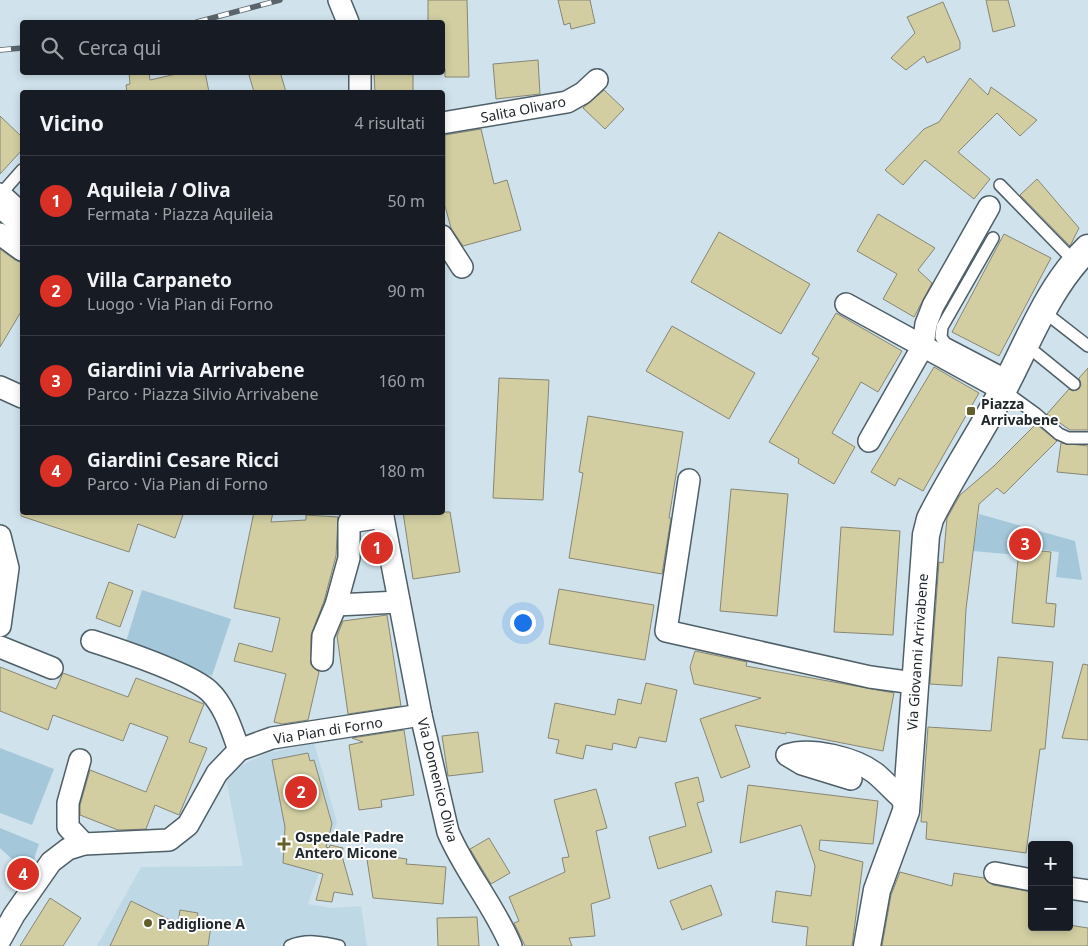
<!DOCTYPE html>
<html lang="it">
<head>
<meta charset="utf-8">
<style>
	body { margin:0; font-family:"Noto Sans",sans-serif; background:#242831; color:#f1f3f6 }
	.controls { position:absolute; right:15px; bottom:15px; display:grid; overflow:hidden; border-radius:5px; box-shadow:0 2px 8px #0003 }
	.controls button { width:45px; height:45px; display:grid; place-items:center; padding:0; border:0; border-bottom:1px solid #363941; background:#171b24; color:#f1f3f6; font:25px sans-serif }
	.you { position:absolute; left:522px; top:622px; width:18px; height:18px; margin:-12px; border:4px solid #fff; border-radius:50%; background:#1a73e8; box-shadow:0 0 0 8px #1a73e833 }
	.badge { display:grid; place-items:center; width:32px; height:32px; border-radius:50%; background:#d93025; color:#fff; font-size:16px; font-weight:700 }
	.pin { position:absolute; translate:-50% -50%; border:2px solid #fff; box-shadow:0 1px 5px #0006 }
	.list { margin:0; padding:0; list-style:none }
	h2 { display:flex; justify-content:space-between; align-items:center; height:65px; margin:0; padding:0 20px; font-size:21px }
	h2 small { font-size:16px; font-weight:400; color:#9ea1a6 }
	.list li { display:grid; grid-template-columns:32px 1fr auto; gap:15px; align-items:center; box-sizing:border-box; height:90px; padding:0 20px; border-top:1px solid #363941 }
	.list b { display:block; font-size:19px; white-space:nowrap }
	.list p { margin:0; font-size:16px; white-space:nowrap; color:#9ea1a6 }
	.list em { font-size:16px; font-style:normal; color:#9ea1a6 }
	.icon { flex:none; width:28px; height:28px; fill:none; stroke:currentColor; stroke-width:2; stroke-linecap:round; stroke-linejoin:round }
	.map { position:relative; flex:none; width:1088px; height:946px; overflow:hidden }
	.search { position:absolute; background:#171b24; box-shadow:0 2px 8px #0003; left:20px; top:20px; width:425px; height:55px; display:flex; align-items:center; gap:12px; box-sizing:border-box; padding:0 18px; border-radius:5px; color:#9ea1a6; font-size:19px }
	.panel { position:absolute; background:#171b24; box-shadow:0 2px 8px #0003; left:20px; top:90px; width:425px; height:425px; border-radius:5px }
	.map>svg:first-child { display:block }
</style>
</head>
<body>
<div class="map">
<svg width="1088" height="946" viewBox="0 0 1088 946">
	<rect width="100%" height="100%" fill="#d0e3ed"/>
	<polygon fill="#bfd8e6" points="314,743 337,822 308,904 331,908 361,906 367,946 97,946 141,867 243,866 225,773 267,753"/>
	<g fill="#a4c7da">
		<polygon points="979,514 1075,541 1082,580 1056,577 1059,552 1018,547 1017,555 973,551"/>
		<polygon points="142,590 231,619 212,676 124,648"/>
		<polygon points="0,748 54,769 32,825 0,813"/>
		<polygon points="0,828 39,844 23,892 13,860 0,848"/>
	</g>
	<g fill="#d2cea2" stroke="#878675">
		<polygon points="428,0 467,0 469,77 445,77 445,69 442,69 442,22 428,22"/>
		<polygon points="558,0 590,0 595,23 571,29 570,23 564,25"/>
		<polygon points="986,0 1008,0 1015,26 993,32"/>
		<polygon points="943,2 960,42 960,49 927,63 924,56 906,70 891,58 915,33 907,17"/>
		<polygon points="538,60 540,94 496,99 493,64"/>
		<polygon points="129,72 149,72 150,80 185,72 205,72 209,92 127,92 126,85 130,84"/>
		<polygon points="259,72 280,72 286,92 254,92 249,75"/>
		<polygon points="374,72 413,72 413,92 375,92"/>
		<polygon points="970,78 988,95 991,87 1037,120 1020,136 997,113 958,152 990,179 974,199 925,160 903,185 885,170 924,129 939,122"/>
		<polygon points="604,90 624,109 605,129 583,108"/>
		<polygon points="0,116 22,137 22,150 0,174"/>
		<polygon points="481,129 494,184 507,180 521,230 463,246 451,228 445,206 445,135"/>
		<polygon points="1037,179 1079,228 1070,246 1020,195"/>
		<polygon points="878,214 935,248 918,270 932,283 914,317 883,299 897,274 857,251"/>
		<polygon points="719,232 810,284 781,334 691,282"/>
		<polygon points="1004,234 1051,258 999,356 952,332"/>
		<polygon points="0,249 15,260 22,263 22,310 0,347"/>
		<polygon points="836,313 902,351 878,392 861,382 832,433 855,447 834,484 798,463 799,459 769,442 819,358 812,354"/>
		<polygon points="672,326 755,373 729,419 646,371"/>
		<polygon points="934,367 979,393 923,491 899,478 895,486 871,472"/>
		<polygon points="1088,368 1088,430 1070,430 1047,414 1069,389 1073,391 1079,389 1081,385 1079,378"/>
		<polygon points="499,378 549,380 543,500 493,498"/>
		<polygon points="588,416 683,432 669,518 671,518 662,574 569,558 583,473 579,472"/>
		<polygon points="1036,424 1057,441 1004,494 997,488 979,504 966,609 962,686 930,684 939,562 943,563 947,518 960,495 994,466"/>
		<polygon points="1061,443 1088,446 1088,475 1057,472"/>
		<polygon points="731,489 788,494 777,616 720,611"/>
		<polygon points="21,512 184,512 175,538 138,524 129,552 21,516"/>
		<polygon points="254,512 273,512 271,522 306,520 306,515 338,517 336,556 324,601 311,635 311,665 319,672 308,720 282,724 274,722 286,674 234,661 239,643 272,652 280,618 234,608"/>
		<polygon points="403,512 450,512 460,572 413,579"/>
		<polygon points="841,527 900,531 893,635 834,632"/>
		<polygon points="1019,549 1051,552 1046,603 1056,604 1054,627 1012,623"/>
		<polygon points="109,582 133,591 120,627 96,618"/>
		<polygon points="559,589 654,605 645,660 549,644"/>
		<polygon points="387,615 401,706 348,714 337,636 343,621"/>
		<polygon points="695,651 747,662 746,666 894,693 883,751 786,732 786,734 735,725 750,767 721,778 700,719 761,698 694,684 690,667"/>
		<polygon points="998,657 1053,662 1045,749 1040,749 1026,853 926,839 927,822 921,822 928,727 991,731"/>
		<polygon points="1083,664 1088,665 1088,740 1062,738"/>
		<polygon points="0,667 56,689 63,673 128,697 136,678 204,704 189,742 207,748 179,815 155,805 146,829 118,830 80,815 80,805 90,770 146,792 168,737 130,723 123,741 53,715 48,730 0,711"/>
		<polygon points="646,683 677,690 666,742 639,737 636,748 613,743 612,750 586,745 583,759 556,753 559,740 548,738 555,703 615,715 618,699 641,704"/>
		<polygon points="404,730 414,795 381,800 382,807 359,810 349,745 363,742 352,738"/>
		<polygon points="478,732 483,772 448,776 442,736"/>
		<polygon points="308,753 310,761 314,760 332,824 326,847 329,848 330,845 343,848 342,856 353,895 334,892 332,902 316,900 323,874 283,863 285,827 272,760"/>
		<polygon points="698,777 704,801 697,803 712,852 658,869 649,837 686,826 675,783"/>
		<polygon points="748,785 878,801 873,844 820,840 819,850 863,862 852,946 806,946 808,927 772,922 776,891 811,896 815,866 801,825 740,843"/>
		<polygon points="596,789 607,828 596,831 610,898 591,904 595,936 569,938 572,946 525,946 514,923 519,921 509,897 565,872 562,858 569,857 554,800"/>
		<polygon points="489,838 510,873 491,884 470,849"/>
		<polygon points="366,853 407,859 406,864 446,867 443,904 373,898"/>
		<polygon points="900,872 952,886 954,873 984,878 993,885 1032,892 1032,927 1069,927 1069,925 1088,928 1088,946 882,946 891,895"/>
		<polygon points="711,885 722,915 682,930 670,901"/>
		<polygon points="50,898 81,918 63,946 20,946"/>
		<polygon points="131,901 178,924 180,910 198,913 196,921 211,926 208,946 110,946"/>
		<polygon points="477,917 479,946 438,946 437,918"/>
	</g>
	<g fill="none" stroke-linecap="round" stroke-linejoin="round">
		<g stroke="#4f5f68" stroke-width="14">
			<g id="service">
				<polyline points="1000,185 1074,261"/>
				<polyline points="1,194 22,170"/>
				<polyline points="993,238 942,327 941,337 945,343 1010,377"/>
				<polyline points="1043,311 1088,346"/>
				<polyline points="1026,345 1074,384"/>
				<polyline points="1003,390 1036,414 1059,434 1068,438 1088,438"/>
				<path d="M290,946C306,939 322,942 339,946"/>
			</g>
		</g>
		<g stroke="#4f5f68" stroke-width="19">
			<polyline id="pedestrian" points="0,210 22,229"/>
		</g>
		<g stroke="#4f5f68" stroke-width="24">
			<g id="minor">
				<polyline points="339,0 348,22"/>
				<polyline points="360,72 360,92"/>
				<polyline points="442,123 567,102 583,93 597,80"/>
				<polyline points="0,194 22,214"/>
				<polyline points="0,234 22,250"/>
				<polyline points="442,236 462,267"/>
				<polyline points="846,304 1003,390"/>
				<polyline points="0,387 22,397"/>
				<polyline points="869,441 923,346 926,324 933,306 989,207"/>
				<polyline points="689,480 666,631 870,677 914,683"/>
				<path d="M382,512L421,715L448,832C465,872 494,905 511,946"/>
				<polyline points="383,517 349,522 349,558 336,605 399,602"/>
				<polyline points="0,536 8,568 0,626"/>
				<path d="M92,641C120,650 189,673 209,691C225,706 232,731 239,750"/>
				<polyline points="0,647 52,668"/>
				<polyline points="322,660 323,636 336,605"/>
				<polyline points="80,760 68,803 68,827 84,844"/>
				<path d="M851,779L802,764L787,755C811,747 855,758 875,773C886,782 895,793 906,802"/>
				<polyline points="995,873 1032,880"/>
				<polyline points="1069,888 1088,891"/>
				<polyline points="0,940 14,915 51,862 68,849 84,844 169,840 188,825 217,773 239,750 272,738 421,715"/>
			</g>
		</g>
		<g stroke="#4f5f68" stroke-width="29">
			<path id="tertiary" d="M867,946L877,890L906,811L926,535L930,519C952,475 980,434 1003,390C1029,341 1048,287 1088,248"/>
		</g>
		<use href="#service" stroke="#fff" stroke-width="11"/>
		<use href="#pedestrian" stroke="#fff" stroke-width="16"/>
		<use href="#minor" stroke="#fff" stroke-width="21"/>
		<use href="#tertiary" stroke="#fff" stroke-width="26"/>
		<g stroke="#5a656b" stroke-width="5.5">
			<g id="rail">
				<polyline points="197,22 280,0"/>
				<polyline points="0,50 22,48"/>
			</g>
		</g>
		<use href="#rail" stroke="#fff" stroke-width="4" stroke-dasharray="11" stroke-linecap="butt"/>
	</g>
	<g fill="#645e2b" stroke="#fff" stroke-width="2">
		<rect x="966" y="406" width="10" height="10" rx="2.5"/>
		<path d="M281.5 836.5h5v5h5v5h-5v5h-5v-5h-5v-5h5z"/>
		<circle cx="148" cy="923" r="5"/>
	</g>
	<g text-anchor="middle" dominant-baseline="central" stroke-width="4" stroke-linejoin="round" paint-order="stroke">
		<g font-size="14" fill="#21282c" stroke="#fff">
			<text transform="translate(523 109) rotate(-11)">Salita Olivaro</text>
			<text transform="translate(917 652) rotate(-86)">Via Giovanni Arrivabene</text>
			<text transform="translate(328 730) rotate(-9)">Via Pian di Forno</text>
			<text transform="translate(438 780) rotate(76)">Via Domenico Oliva</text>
		</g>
		<g font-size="14" font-weight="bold" fill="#21282c" stroke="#fff" text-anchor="start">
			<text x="981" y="403">Piazza<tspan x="981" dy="16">Arrivabene</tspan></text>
			<text x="295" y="836">Ospedale Padre<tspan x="295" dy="16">Antero Micone</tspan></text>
			<text x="158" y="923">Padiglione A</text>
		</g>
	</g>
</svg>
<div class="controls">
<button>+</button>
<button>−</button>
</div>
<div class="you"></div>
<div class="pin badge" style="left:377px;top:548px">1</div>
<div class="pin badge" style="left:301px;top:792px">2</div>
<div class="pin badge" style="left:1025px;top:544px">3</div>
<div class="pin badge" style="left:23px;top:874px">4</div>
<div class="search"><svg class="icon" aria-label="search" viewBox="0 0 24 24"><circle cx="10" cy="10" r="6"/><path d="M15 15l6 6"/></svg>Cerca qui</div>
<section class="panel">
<h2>Vicino<small>4 risultati</small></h2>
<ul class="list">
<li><span class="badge">1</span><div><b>Aquileia / Oliva</b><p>Fermata · Piazza Aquileia</p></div><em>50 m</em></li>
<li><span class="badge">2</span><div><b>Villa Carpaneto</b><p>Luogo · Via Pian di Forno</p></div><em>90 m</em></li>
<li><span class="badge">3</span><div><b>Giardini via Arrivabene</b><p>Parco · Piazza Silvio Arrivabene</p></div><em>160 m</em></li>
<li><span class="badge">4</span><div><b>Giardini Cesare Ricci</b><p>Parco · Via Pian di Forno</p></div><em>180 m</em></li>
</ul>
</section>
</div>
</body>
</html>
